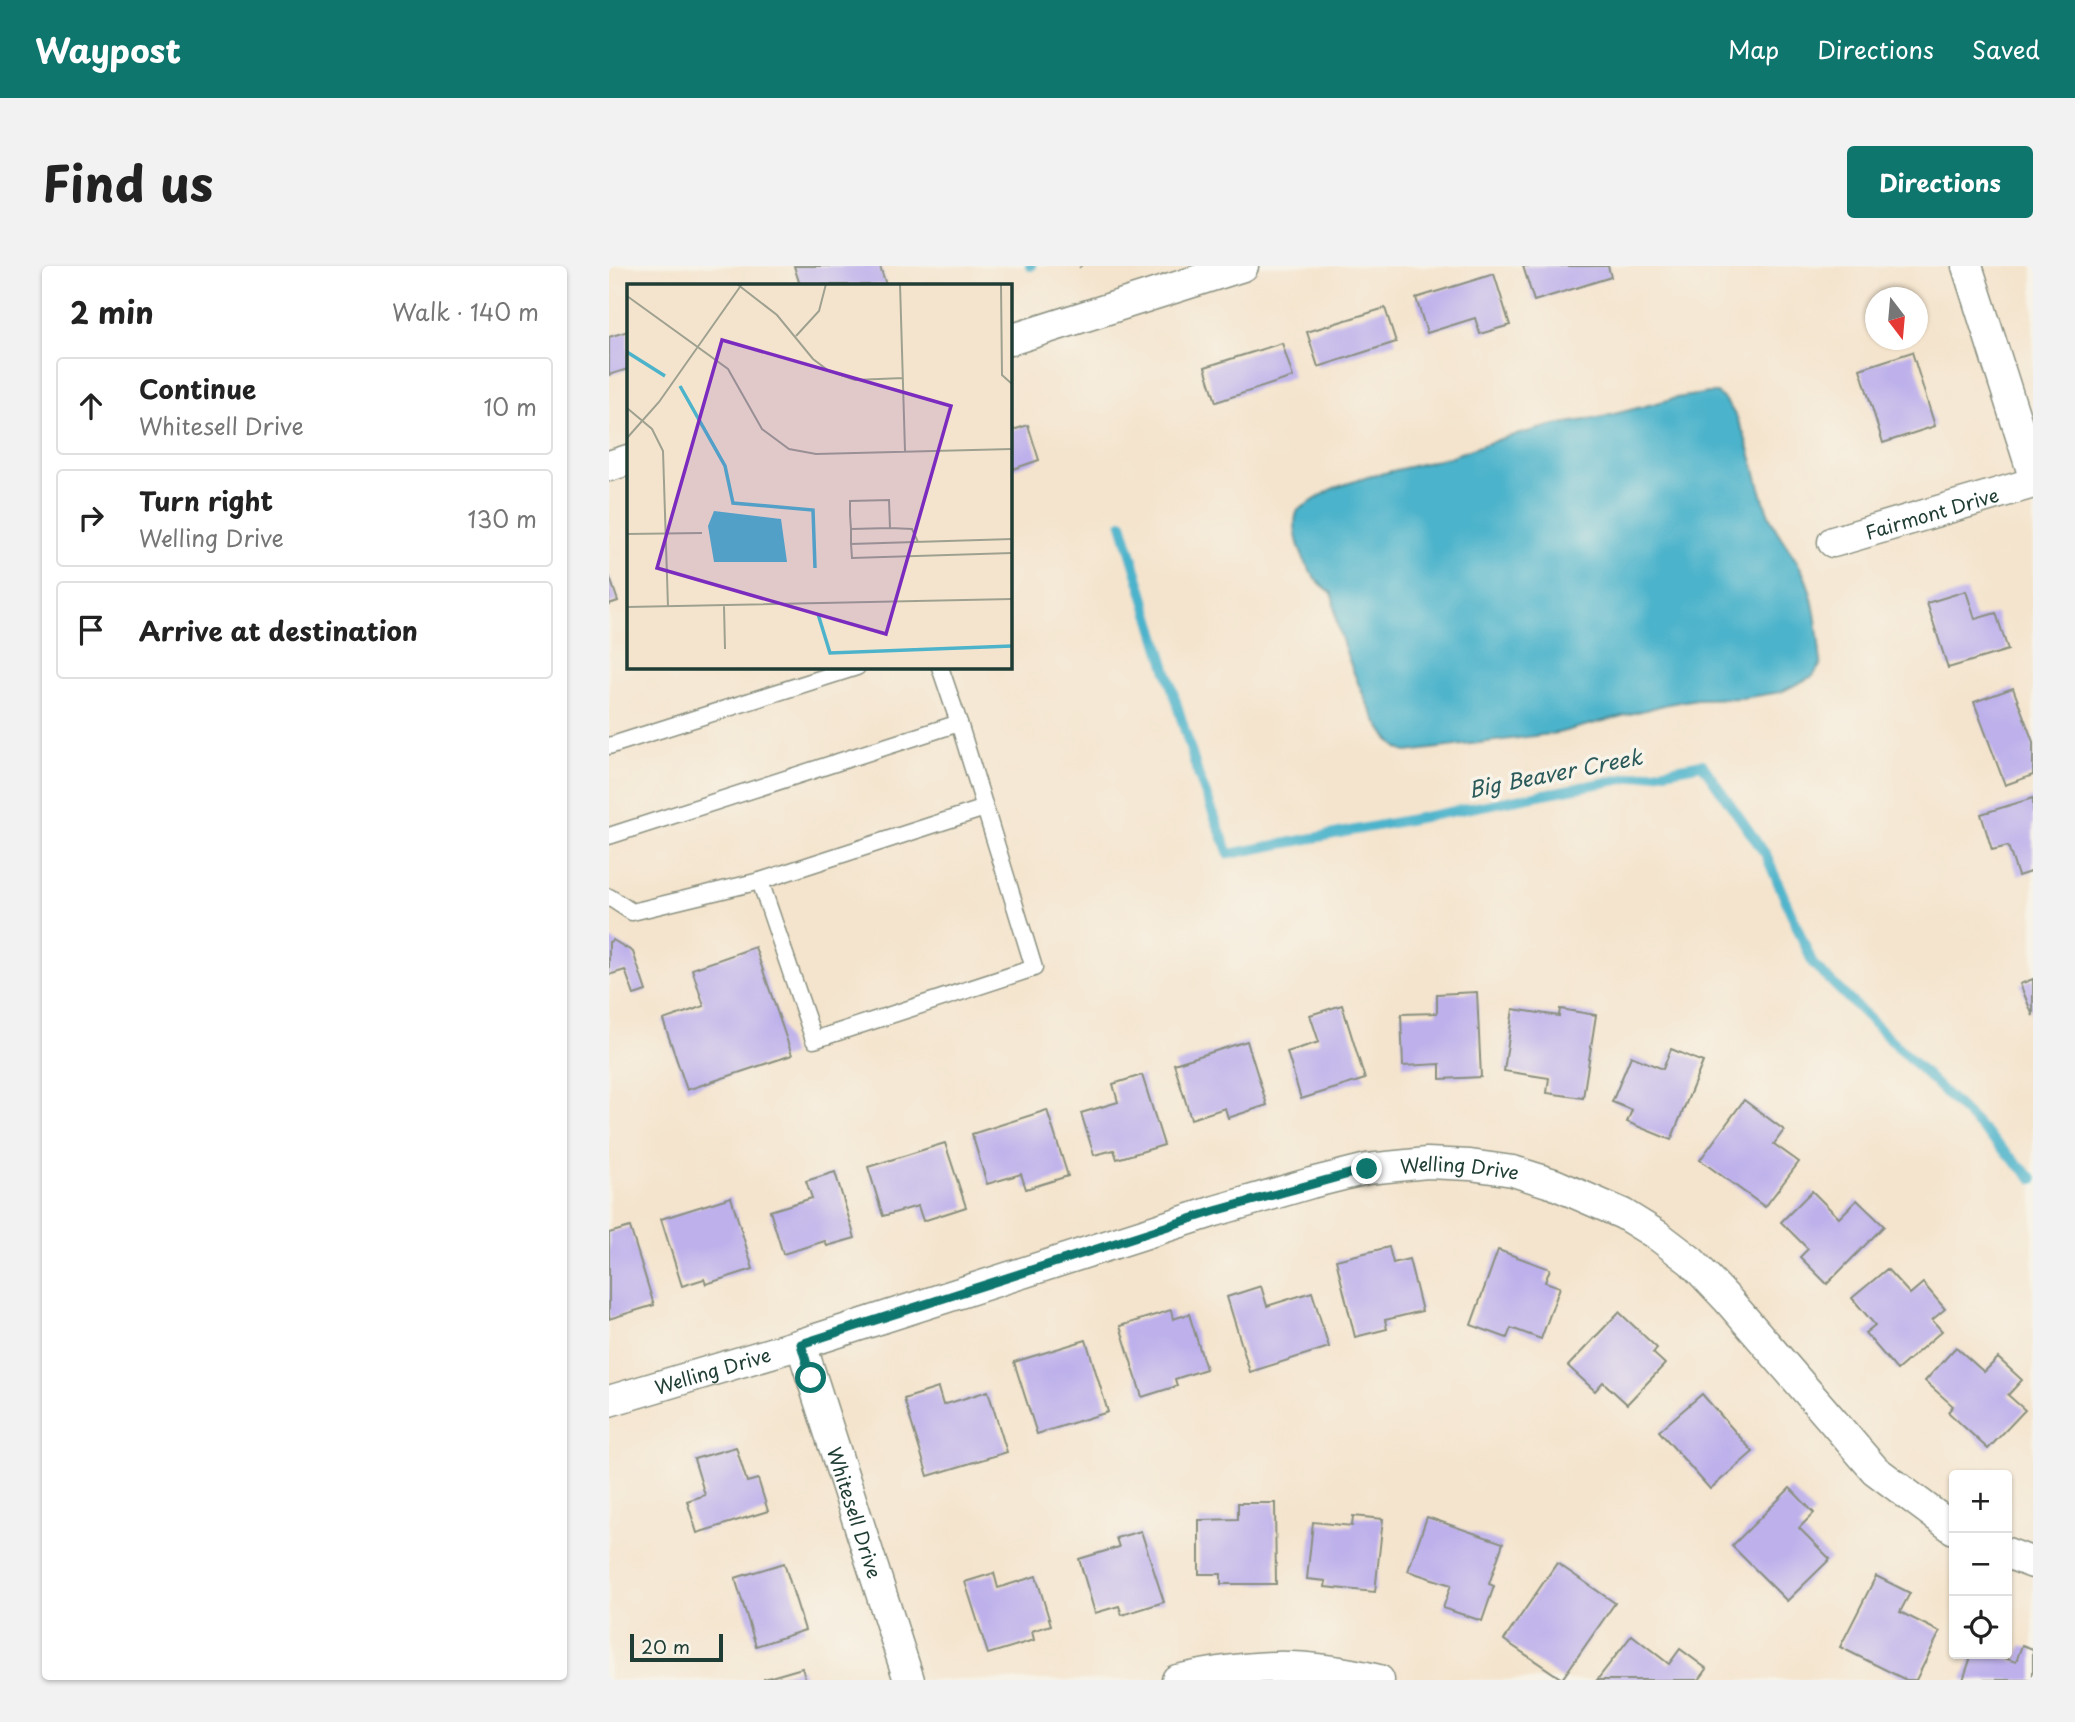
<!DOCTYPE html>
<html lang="en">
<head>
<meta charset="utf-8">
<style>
	body { margin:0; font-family:"Playpen Sans",sans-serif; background:#f2f2f2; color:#222 }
	.controls { position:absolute; right:21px; bottom:21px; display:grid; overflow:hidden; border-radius:7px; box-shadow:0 2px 5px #0004 }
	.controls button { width:63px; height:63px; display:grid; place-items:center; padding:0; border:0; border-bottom:2px solid #e0e0e0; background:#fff; color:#222; font:35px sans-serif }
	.compass { position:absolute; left:1256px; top:21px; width:63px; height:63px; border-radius:50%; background:#fff; box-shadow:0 2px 5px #0004; rotate:164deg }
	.scale { position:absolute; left:21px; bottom:18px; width:93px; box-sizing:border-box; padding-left:7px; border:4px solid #1f3d34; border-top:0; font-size:19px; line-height:24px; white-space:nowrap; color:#1f3d34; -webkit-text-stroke:5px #f7f3e8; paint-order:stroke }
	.stop { position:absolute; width:21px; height:21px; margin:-16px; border:5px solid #0f766e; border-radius:50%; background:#fff }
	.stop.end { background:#0f766e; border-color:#fff; box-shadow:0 2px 7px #0008 }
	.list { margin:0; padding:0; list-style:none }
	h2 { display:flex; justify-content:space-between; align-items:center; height:91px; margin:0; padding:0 28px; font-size:30px }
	h2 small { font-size:23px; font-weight:400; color:#767676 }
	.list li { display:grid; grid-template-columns:46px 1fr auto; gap:21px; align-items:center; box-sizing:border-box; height:98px; margin:0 14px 14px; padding:0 14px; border:2px solid #e0e0e0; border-radius:7px }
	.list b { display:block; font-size:26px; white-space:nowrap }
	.list p { margin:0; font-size:23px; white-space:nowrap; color:#767676 }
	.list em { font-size:23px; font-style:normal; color:#767676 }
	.icon { flex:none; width:38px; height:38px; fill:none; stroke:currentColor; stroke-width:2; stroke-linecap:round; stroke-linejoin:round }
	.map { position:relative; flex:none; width:1424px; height:1414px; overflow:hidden; border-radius:7px }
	header { display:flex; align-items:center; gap:42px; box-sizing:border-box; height:98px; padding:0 35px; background:#0f766e; color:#fff }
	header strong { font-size:33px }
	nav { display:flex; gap:38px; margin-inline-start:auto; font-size:24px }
	.intro { display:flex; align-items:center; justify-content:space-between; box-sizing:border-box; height:168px; padding:0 42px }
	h1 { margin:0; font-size:49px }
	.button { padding:18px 32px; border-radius:7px; background:#0f766e; color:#fff; font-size:24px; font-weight:700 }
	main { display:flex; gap:42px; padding:0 42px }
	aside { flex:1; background:#fff; border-radius:7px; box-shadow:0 2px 5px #0004 }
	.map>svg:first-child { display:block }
</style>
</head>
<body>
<header>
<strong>Waypost</strong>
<nav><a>Map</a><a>Directions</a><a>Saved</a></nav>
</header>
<div class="intro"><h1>Find us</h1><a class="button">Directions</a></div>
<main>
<aside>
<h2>2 min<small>Walk · 140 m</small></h2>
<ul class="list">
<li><svg class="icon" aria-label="ahead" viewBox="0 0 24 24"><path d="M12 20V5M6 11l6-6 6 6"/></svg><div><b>Continue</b><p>Whitesell Drive</p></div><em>10 m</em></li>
<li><svg class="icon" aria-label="right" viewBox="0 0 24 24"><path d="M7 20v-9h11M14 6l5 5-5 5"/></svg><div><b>Turn right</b><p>Welling Drive</p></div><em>130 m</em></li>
<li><svg class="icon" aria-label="arrive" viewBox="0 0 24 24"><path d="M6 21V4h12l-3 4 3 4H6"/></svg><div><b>Arrive at destination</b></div></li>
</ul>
</aside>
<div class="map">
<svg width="1424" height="1414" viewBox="0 0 1424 1414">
	<rect width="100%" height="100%" fill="#f7f3e8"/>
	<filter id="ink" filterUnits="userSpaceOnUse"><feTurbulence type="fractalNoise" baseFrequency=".0143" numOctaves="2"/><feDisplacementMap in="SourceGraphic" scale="14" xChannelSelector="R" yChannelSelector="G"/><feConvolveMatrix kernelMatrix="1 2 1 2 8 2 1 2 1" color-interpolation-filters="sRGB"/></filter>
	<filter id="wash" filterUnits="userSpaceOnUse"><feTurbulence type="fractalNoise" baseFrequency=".00686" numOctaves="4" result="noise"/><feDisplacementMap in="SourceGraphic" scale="28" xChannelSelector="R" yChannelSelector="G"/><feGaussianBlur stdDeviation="1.57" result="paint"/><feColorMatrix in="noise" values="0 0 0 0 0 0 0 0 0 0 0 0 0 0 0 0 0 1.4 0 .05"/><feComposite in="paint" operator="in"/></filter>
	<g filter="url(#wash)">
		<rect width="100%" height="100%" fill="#f4e4cd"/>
		<path fill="#4cb3cb" stroke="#367880" stroke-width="2" d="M1100,127H1108C1140,152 1145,213 1160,249C1169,272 1186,288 1195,309C1207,335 1209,369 1212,398L1204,410L1172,426L1134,432L1088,433L1059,438L949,467L798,486C770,483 738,390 730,365C726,353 726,340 723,327C718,323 711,318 706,312C694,296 680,263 689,244L725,222L759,211L840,191L894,172L946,159L994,151L1067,132Z"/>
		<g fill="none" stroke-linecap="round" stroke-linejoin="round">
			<g stroke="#4cb3cb" stroke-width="10">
				<polyline points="421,0 422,0"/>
				<polyline points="513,258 589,508 620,588 1093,498 1157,589 1204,698 1424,913"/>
			</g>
		</g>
		<g id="blocks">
			<g fill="#bdb0eb">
				<polygon points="185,0 271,0 277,19 191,19"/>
				<polygon points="914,0 999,0 1002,11 925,35"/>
				<polygon points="885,8 901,59 871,68 866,52 818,67 807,32"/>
				<polygon points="776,42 787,76 709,101 698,66"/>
				<polygon points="19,65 19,103 0,109 0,71"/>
				<polygon points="673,77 684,111 607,136 596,101"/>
				<polygon points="1303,86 1326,160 1274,177 1251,103"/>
				<polygon points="419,159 430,194 401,204 401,165"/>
				<polygon points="0,309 9,335 0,338"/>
				<polygon points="1357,325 1366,353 1387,347 1399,384 1339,402 1318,337"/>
				<polygon points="1404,422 1424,476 1424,509 1396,519 1365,436"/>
				<polygon points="1424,532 1424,605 1409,610 1399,580 1383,584 1372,548"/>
				<polygon points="4,674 24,686 37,725 25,729 16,704 0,709 0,676"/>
				<polygon points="146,681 183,789 78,824 54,754 95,740 83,703"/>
				<polygon points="1424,713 1424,750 1411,718"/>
				<polygon points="868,726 872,811 831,813 831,798 794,800 792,748 828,747 828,728"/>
				<polygon points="733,739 756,813 692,833 678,786 710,776 701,749"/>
				<polygon points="904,743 950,750 951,743 987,749 974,832 938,827 940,812 895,805"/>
				<polygon points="638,775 658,839 619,852 616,842 582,853 565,798"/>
				<polygon points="1062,783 1094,796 1062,874 1018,856 1023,844 1003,836 1022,790 1054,803"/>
				<polygon points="533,809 555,879 508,893 505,884 485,889 472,847 509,836 504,818"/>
				<polygon points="1135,834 1175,864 1165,878 1190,896 1156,941 1091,894"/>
				<polygon points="438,844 459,910 417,923 412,908 378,918 363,868"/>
				<polygon points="336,877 357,941 314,955 309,940 274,950 259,901"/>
				<polygon points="226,906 246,972 218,980 216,975 174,988 161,945 203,932 197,915"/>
				<polygon points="1203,925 1230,952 1248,934 1275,960 1218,1018 1191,991 1199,983 1172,956"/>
				<polygon points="122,931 144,1003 97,1018 95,1013 73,1020 52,953"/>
				<polygon points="21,961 45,1039 0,1053 0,967"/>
				<polygon points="780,981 784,997 800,993 813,1045 776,1054 778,1063 746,1071 727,994"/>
				<polygon points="889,984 941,1003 936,1016 951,1021 932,1073 902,1062 898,1072 862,1059"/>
				<polygon points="1278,1003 1301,1028 1314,1017 1336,1043 1323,1054 1333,1065 1288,1104 1256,1067 1266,1059 1243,1032"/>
				<polygon points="652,1020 658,1040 703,1026 720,1081 641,1106 618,1031"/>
				<polygon points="562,1044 564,1053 580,1048 597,1103 566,1113 568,1120 533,1131 511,1060"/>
				<polygon points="1010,1046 1048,1082 1044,1087 1056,1098 1018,1138 994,1116 986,1125 959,1100"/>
				<polygon points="477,1074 499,1146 428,1168 405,1096"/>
				<polygon points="1347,1081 1375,1106 1389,1092 1413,1114 1399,1129 1416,1144 1379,1183 1339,1146 1344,1140 1316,1115"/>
				<polygon points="329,1122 334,1139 379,1125 398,1186 319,1210 295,1133"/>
				<polygon points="1093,1128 1144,1186 1101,1223 1050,1165"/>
				<polygon points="127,1181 138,1216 149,1213 159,1245 88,1267 78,1235 96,1229 85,1193"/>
				<polygon points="1181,1222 1205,1247 1190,1262 1221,1293 1178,1335 1123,1280"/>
				<polygon points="629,1237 666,1237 667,1318 612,1318 612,1308 590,1308 590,1254 629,1253"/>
				<polygon points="744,1250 774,1253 766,1326 716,1321 717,1315 698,1313 704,1256 743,1260"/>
				<polygon points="818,1251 894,1277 880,1318 885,1320 873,1355 834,1342 842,1319 799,1305"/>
				<polygon points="532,1265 555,1336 513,1349 510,1340 486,1347 470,1293 510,1281 507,1272"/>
				<polygon points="175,1297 196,1364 147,1380 126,1312"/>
				<polygon points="948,1297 1006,1337 953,1413 895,1374"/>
				<polygon points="385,1307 389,1322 427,1310 442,1359 423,1365 425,1374 379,1388 356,1316"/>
				<polygon points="1267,1310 1301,1327 1291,1346 1331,1366 1307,1414 1297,1414 1231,1381"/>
				<polygon points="1023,1369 1060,1398 1071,1383 1098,1403 1090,1414 988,1414"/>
				<polygon points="1413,1379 1424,1383 1424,1414 1354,1414 1363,1388 1382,1388 1407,1396"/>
				<polygon points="193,1402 197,1414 155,1414 155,1413"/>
			</g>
		</g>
	</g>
	<g filter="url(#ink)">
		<use href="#blocks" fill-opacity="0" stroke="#8a9080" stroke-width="2"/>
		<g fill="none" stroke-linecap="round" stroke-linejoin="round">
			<g stroke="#8a9080" stroke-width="19">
				<g id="lane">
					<path d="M350,457C375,539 400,621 425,702L205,774L151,615L376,542"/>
					<polyline points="0,480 248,401"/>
					<polyline points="0,570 350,457 331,401"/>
					<polyline points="0,631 23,646 151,615"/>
				</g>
			</g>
			<g stroke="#8a9080" stroke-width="33">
				<g id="street">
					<polyline points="1358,0 1424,208"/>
					<polyline points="401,74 634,0"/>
					<polyline points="0,200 19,194"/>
					<path id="s1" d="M1224,276L1424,217"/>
					<path id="s2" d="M192,1078L300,1414"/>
					<path id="s3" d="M0,1135L192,1078L606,945L702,917L758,903L818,897L861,899L904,905L945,918L1014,948L1048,969L1082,995L1119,1034L1266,1204L1345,1263"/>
					<polyline points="1398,1287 1424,1297"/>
					<path d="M568,1414C643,1397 695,1396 770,1414"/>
				</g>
			</g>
			<polyline stroke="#8a9080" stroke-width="4.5" stroke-dasharray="5 5" stroke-linecap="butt" points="471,0 472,1"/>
			<use href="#lane" stroke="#fff" stroke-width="16"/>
			<use href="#street" stroke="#fff" stroke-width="30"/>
		</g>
	</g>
	<g fill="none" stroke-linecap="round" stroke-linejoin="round" filter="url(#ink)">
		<polyline stroke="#0f766e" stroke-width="9" points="202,1112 192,1078 606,945 758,903"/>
	</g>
	<g text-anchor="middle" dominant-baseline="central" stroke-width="7" stroke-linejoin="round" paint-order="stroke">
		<g font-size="19" fill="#1f3d34" stroke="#f7f3e8">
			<text stroke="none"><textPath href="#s1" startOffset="103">Fairmont Drive</textPath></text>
			<text stroke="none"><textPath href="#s3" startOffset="886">Welling Drive</textPath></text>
			<text stroke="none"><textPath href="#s3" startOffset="108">Welling Drive</textPath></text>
			<text stroke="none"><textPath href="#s2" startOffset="177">Whitesell Drive</textPath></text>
		</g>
		<g font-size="21" font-style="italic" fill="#2a5a5a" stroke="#f7f3e8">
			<text transform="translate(946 506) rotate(-11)">Big Beaver Creek</text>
		</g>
	</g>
	<g transform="translate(18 18)">
		<rect width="385" height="385" fill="#f4e4cd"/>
		<path d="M87,227L154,235L160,278H87L81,242Z" fill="#4cb3cb"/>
		<path fill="none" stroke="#4cb3cb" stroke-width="3.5" d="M0,68L38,92M53,102L98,182L106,219L186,226L188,284M191,330L203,369L385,362"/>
		<path fill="none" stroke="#9fa190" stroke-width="2" d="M110,0L150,31L186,75L202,87L228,96L276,94M273,0L278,167M374,0L375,91L385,100M0,12L101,85L135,145L162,165L189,170L385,165M169,52L192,27L199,0M0,124L25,145L36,167L41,323M0,154L32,118L115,0M263,244L285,245L291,258M224,245L263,244L262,216L223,217V231L224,245V260M0,250L75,249M385,255L224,260L225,274L385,269M97,322L98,365M0,323L385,315"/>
		<path fill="#7b2cbf" fill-opacity="0.15" stroke="#7b2cbf" stroke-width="3.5" d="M95,56L324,122L259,350L30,284Z"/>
		<rect width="385" height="385" fill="none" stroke="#1f3d34" stroke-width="3.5"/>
	</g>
</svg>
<div class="controls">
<button>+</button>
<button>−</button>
<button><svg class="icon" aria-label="locate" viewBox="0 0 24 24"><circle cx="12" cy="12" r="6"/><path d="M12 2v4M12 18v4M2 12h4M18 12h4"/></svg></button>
</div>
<svg class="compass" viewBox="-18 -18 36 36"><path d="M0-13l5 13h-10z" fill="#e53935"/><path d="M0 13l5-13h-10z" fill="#767676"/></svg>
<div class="scale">20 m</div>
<div class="stop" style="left:202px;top:1112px"></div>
<div class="stop end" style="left:758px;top:903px"></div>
</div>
</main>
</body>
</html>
